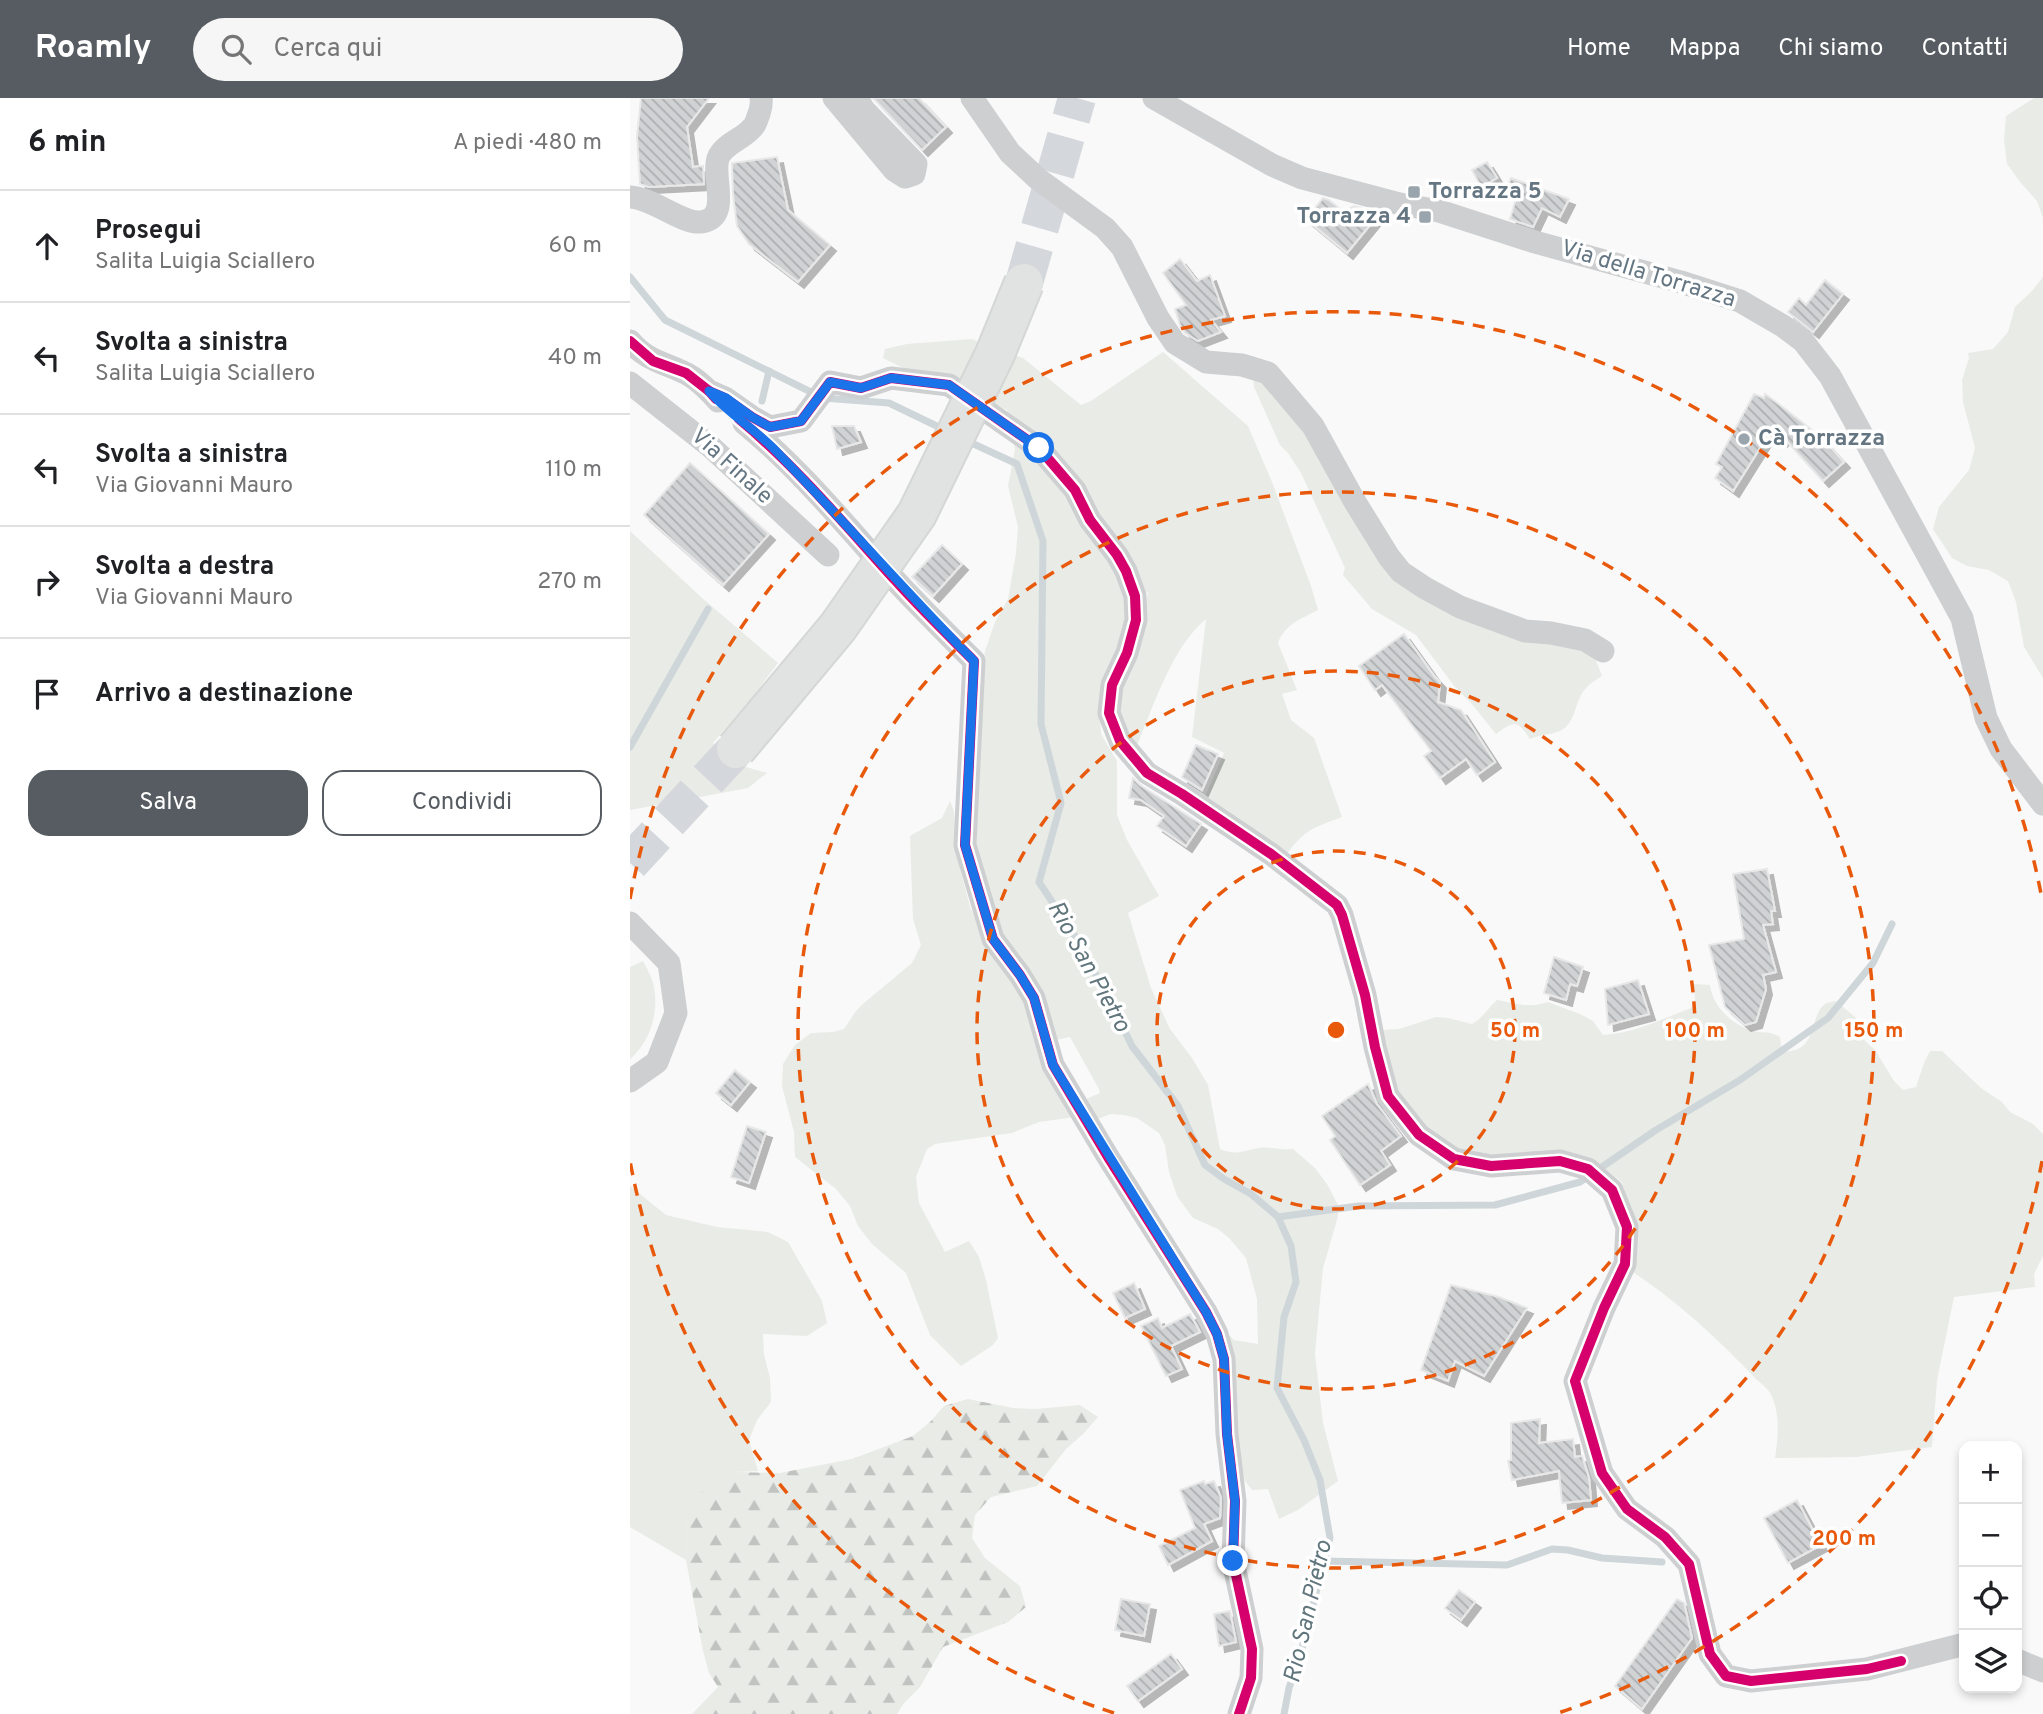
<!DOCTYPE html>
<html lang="it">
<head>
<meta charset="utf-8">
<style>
	body { margin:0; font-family:Overpass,sans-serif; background:#f6f6f6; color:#202124 }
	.controls { position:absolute; right:21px; bottom:21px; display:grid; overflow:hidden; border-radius:14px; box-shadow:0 4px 10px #0003 }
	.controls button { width:63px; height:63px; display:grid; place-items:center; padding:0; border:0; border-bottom:2px solid #e0e0e0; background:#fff; color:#202124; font:35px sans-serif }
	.stop { position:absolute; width:21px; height:21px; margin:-16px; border:5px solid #1a73e8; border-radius:50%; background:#fff }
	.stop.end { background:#1a73e8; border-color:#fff; box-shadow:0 2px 7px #0008 }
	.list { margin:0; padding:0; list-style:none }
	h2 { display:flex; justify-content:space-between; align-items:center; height:91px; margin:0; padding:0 28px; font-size:30px }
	h2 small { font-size:23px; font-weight:400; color:#757577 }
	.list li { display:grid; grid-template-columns:46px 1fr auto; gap:21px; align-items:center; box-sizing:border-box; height:112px; padding:0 28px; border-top:2px solid #e0e0e0 }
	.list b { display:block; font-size:26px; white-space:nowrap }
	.list p { margin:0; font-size:23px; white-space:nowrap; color:#757577 }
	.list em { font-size:23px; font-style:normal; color:#757577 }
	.actions { display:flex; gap:14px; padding:21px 28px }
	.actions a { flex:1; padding:16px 0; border:2px solid #565c61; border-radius:21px; text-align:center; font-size:24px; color:#565c61 }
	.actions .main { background:#565c61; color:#fff }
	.icon { flex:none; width:38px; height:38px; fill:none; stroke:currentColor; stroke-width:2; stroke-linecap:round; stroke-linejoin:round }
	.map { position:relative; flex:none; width:1413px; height:1616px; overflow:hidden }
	header { display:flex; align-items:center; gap:42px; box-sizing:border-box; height:98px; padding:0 35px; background:#565c61; color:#fff }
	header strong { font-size:33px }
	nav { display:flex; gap:38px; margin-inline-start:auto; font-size:24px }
	.search { width:490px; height:63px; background:#f6f6f6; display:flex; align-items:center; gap:18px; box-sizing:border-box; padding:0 24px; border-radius:38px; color:#757577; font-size:26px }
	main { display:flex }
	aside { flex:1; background:#fff }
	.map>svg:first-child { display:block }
</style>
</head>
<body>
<header>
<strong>Roamly</strong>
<div class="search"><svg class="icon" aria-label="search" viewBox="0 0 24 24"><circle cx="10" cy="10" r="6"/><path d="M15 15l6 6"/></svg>Cerca qui</div>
<nav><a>Home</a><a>Mappa</a><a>Chi siamo</a><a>Contatti</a></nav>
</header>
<main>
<aside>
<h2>6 min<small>A piedi · 480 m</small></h2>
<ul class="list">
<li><svg class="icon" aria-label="ahead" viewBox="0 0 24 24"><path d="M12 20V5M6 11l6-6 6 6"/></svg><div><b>Prosegui</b><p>Salita Luigia Sciallero</p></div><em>60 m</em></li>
<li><svg class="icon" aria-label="left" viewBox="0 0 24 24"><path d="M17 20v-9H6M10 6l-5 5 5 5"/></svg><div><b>Svolta a sinistra</b><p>Salita Luigia Sciallero</p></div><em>40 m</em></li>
<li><svg class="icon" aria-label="left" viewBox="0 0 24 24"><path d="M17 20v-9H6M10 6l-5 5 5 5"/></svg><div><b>Svolta a sinistra</b><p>Via Giovanni Mauro</p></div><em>110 m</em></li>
<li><svg class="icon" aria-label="right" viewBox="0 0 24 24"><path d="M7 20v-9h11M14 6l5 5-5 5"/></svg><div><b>Svolta a destra</b><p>Via Giovanni Mauro</p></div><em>270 m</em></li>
<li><svg class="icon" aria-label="arrive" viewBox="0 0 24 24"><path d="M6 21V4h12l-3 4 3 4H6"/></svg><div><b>Arrivo a destinazione</b></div></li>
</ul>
<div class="actions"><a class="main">Salva</a><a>Condividi</a></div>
</aside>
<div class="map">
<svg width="1413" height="1616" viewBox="0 0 1413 1616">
	<defs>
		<pattern id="forest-firs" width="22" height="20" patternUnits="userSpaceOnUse" patternTransform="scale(1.75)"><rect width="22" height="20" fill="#e8ebe6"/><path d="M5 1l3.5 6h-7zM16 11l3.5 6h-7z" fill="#c0c3c0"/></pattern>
		<pattern id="building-back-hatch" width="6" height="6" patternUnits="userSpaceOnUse" patternTransform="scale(1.75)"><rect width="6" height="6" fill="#d0d2d3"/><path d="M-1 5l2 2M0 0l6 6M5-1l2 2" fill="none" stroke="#acafb1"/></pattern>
		<filter id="shadow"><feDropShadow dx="6" dy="6" stdDeviation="0" flood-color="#0004"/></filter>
	</defs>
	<rect width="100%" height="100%" fill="#f9f9f9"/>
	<g fill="#e8ebe6">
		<polygon points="1404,0 1413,0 1413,120 1407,103 1391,85 1377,66 1374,42 1376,18"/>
		<polygon points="1413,179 1413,580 1394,549 1386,504 1378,483 1359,472 1337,468 1322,460 1303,431 1309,409 1339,372 1345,350 1333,304 1332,282 1339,260 1338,255 1363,251 1378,234 1385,209 1402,193"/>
		<path d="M342,241L393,260L451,307L461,303L533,254L618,328L642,384L681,488L688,512C671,521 655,526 648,545L667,592L652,596L661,622L684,640L712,719C680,731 674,732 654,760L573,703L594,655L562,639L576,521C541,550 523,610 505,652L490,623L489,601L509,548L518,494L499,505L470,611L471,636L487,663V717L497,742L529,798L498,815L521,890L540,931L562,960L578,987L590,1051C608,1058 611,1053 629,1050C640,1048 651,1053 663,1051L685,1070L697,1086L709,1109L707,1122L693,1170L685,1256L693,1325L708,1383L668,1412L649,1421L638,1391L622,1392L615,1383L608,1360L594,1232L604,1242L628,1246L627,1201L616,1160L599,1140L588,1131L563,1120L547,1098L539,1074L535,1047L529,1035L507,1020L494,1017L481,1016L465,1022L454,1002L470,995L469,991L440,939L426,942L362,823L346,757L352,576L355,553L365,524L378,501L386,455L388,429L378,388L385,351L377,312L304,277L273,270L253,260L255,251L277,246Z"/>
		<path d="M626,277L657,308L762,472L943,546L965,560L972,578C964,583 956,588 951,597C945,608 944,625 932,632C923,637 911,636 900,641C887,621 884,623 866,636L841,605L825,589L786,537L742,511L713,477L715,470L671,375L658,355L650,347L624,289L623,278Z"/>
		<polygon points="0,433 71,499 148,565 121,601 83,645 109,667 137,675 118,690 0,712"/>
		<polygon points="320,703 324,713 326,742 331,775 340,809 351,832 386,882 445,1019 409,1024 382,1035 305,1046 297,1051 286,1079 289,1105 315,1154 339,1143 349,1159 356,1182 368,1240 363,1247 331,1268 300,1237 276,1175 242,1146 228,1128 220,1108 206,1091 165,1059 164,1034 152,988 153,966 165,947 181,935 203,934 214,931 226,913 234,905 282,865 291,847 283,821 280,738 312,720"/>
		<path d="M13,863C17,871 23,881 24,889C29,915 20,944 0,961V869Z"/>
		<path d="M1064,886L1080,887C1082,908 1103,928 1124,933C1135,936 1137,932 1150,939L1152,953C1188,957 1179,917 1195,906C1198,904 1202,904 1206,903L1226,920L1235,943L1245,952L1264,983L1273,992L1286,989L1294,965L1300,953H1312L1351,990L1372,1004L1380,1014L1403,1026L1413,1036V1158L1404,1176L1405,1189L1324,1199L1307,1282L1302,1349L1226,1359L1145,1360C1148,1341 1150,1320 1143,1301C1140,1292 1133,1287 1126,1281C1088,1241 1046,1202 1000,1172L1003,1122L992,1084L972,1068L866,1063L815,1050L770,1004L755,966L753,932L769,931L806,919L818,920L842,926C853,920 858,910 867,902L893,907H906L918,904L952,917L963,923L973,937C1005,935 1032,921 1061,910L1065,902Z"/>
		<polygon points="0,1088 36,1117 87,1129 138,1134 158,1144 192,1203 197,1225 177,1238 133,1236 134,1257 140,1280 141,1304 127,1322 119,1342 128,1373 105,1374 57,1415 56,1462 0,1429"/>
	</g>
	<polygon fill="url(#forest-firs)" points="338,1301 383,1310 406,1311 450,1307 468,1319 453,1336 436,1351 407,1388 361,1399 345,1417 342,1440 355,1460 390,1488 396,1509 378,1524 313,1549 290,1589 274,1605 267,1616 62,1616 88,1589 79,1575 73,1553 56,1462 57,1415 69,1397 85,1382 105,1374 150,1375 222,1361 283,1338 300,1324 314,1308"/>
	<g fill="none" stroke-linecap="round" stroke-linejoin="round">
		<g stroke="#ced6d9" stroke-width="7">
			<polyline points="0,179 35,222 193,300 259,305 315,332"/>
			<polyline points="132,303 139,273"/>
			<polyline points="335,342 387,366 413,443 411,626 431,705 409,784 446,840 479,901 502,948 548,1008 575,1067 594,1081 621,1096 648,1119 661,1148 666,1184 654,1219 647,1290 674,1342 690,1382 700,1440 670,1558 659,1590 654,1616"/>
			<polyline points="0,649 78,511"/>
			<polyline points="648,1119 728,1108 865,1107 950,1084 1026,1032 1110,982 1198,920 1243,865 1262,826"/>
			<polyline points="694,1463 877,1467 922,1451 938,1452 972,1460 1032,1464"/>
		</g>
	</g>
	<g fill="url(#building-back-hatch)" stroke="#e8e8e8" stroke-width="2" filter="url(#shadow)">
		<polygon points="11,0 79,0 57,29 63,69 73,68 74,86 19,89 10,86 7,38"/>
		<polygon points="243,0 289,0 316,29 292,52"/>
		<polygon points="147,59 158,112 200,147 168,184 119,146 107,128 103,97 102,65"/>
		<polygon points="857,64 867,80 851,89 842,72"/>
		<polygon points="881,80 939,101 930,119 912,110 903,129 880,121 887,97 876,91"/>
		<polygon points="693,100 699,102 714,114 724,108 732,110 745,121 717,155 676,121"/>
		<polygon points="550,161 567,183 580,177 595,218 581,222 591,234 568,243 555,235 550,227 545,211 556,207 533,175"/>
		<polygon points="1195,182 1213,196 1183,234 1158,214 1169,200 1176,207"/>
		<polygon points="1124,296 1134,300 1135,296 1150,307 1191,339 1214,364 1193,383 1154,340 1151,343 1140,334 1103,393 1085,380 1092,369 1086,366"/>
		<polygon points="202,328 224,328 231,344 207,351"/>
		<polygon points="60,365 139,436 93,487 14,417"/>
		<polygon points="312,447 332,466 303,498 282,479"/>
		<polygon points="774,536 805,579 810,584 808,604 831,612 865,664 847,677 836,661 810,680 794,658 801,653 752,587 745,592 729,568"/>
		<polygon points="566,647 588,656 572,692 552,679"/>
		<polygon points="503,680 510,687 571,726 556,748 527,728 534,718 511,702 499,700"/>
		<polygon points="1137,771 1145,813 1141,813 1143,826 1133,827 1146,874 1133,877 1136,891 1126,924 1115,927 1095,909 1079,847 1114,841 1103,776"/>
		<polygon points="924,859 953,869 947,888 940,886 936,902 914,895"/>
		<polygon points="1008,882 1019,916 978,927 975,891"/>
		<polygon points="105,972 120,984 101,1007 86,995"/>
		<polygon points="738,986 747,1006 771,1038 751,1053 760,1067 730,1087 700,1042 705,1038 692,1018"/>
		<polygon points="117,1028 136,1034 119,1085 101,1079"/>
		<polygon points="504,1185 515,1211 495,1220 483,1195"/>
		<polygon points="821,1187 869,1199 897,1210 854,1278 825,1263 818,1283 791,1272"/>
		<polygon points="560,1216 570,1234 541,1248 552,1271 536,1278 511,1228 528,1220 532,1230"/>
		<polygon points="910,1321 909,1345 943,1341 945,1359 952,1358 959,1380 961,1402 932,1405 929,1373 882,1382 878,1363 881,1362 881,1325"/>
		<polygon points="574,1383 575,1386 584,1383 591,1400 590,1420 574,1426 582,1443 538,1467 529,1448 565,1430 550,1392"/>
		<polygon points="1167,1402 1191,1447 1158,1465 1134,1420"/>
		<polygon points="829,1492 845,1504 831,1522 815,1510"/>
		<polygon points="491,1501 520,1506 514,1538 485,1532"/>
		<polygon points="1047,1501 1054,1505 1062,1540 1012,1611 985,1588"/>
		<polygon points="600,1513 606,1544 589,1548 584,1516"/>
		<polygon points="541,1556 552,1571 508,1603 497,1588"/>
	</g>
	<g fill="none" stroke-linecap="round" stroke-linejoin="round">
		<g stroke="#d4d8dc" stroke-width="38" stroke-dasharray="38 19" stroke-linecap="butt">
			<polyline points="394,185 447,0"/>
			<polyline points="0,765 106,651"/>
		</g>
		<g stroke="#cecfd0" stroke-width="23">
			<polyline points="204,0 264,72 275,79 284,76 286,66 234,12 227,0"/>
			<polyline points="342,0 380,55 408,81 475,130 492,149 528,220 545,245 576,264 612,267 638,275 683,328 725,404 759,459 771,474 795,490 830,509 895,533 921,535 955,542 973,553"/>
			<polyline points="524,0 642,67 672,80 770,106 809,113 905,144 1051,184 1110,203 1153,228 1173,243 1200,278 1332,520 1356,620 1371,651 1413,706"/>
			<path d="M0,99C23,100 52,126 71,124C103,120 80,76 89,58C96,45 113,41 122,30C126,27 127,20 129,16C131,10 132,6 131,0"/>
			<path d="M0,243C16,262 32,264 53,274C67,280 79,293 88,303"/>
			<polyline points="0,285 81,349 198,457"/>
			<polyline points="79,293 95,300 122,319 140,329 171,323 200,284 231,290 261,280 319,287 409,350 445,392 460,422 487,457 496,473 505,498 506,522 497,555 482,587 479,615 490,643 517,675 552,696 641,756 707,807 712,817 735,897 745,949 758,998 789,1037 824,1061 861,1068 930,1063 958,1071 982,1092 997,1129 995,1166 974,1210 945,1283 972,1375 997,1411 1035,1439 1059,1466 1080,1556 1096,1578 1121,1583 1237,1571 1331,1547 1334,1548"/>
			<path d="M114,325C170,371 216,428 264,481C290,509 317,536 344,563L335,747L363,841L390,877L404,900L423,967L478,1059L576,1214L587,1236L594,1261L597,1336L605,1403L603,1463L622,1551L621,1580L609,1616"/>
			<polyline points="0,825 39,865 46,915 27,964 0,983"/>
			<polyline points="1387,1562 1413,1573"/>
		</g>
		<g stroke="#d5d6d6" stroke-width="42" stroke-linecap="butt">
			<polyline id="highway-bridge" points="106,651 208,529 287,416 365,256 394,185"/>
		</g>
		<use href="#highway-bridge" stroke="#e1e2e2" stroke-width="38"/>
		<g stroke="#fff" stroke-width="15">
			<g id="cycleway">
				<polyline points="0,243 23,263 56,275 79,293 86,301"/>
				<polyline points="79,293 95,300 122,319 140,329 171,323 200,284 231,290 261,280 319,287 409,350 445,392 460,422 487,457 496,473 505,498 506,522 497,555 482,587 479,615 490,643 517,675 552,696 641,756 707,807 712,817 735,897 745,949 758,998 789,1037 824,1061 861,1068 930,1063 958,1071 982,1092 997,1129 995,1166 974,1210 945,1283 972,1375 997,1411 1035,1439 1059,1466 1080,1556 1096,1578 1121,1583 1237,1571 1271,1563"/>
				<path d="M109,321C167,369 215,427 265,482C290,510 317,536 344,563L335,747L363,841L390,877L404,900L423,967L478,1059L576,1214L587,1236L594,1261L597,1336L605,1403L603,1463L622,1551L621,1580L609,1616"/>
			</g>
		</g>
		<use href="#cycleway" stroke="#d6006c" stroke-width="10"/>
	</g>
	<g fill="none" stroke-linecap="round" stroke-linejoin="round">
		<path stroke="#1a73e8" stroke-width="9" d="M409,350L319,287L261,280L231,290L200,284L171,323L140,329L122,319L96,300L79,293C99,316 125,331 146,353C213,422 276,494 344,563L335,747L363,841L390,877L404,900L423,967L576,1214L587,1236L594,1261L597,1336L605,1403L603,1463"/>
	</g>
	<g fill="none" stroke="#e8590c" stroke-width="3.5" stroke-dasharray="12 9">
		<circle cx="706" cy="932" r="179"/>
		<circle cx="706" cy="932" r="359"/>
		<circle cx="706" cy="932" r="538"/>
		<path d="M1412 1063A718 718 0 0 1 928 1615M484 1615A718 718 0 0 1 0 1063M0 801A718 718 0 0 1 1412 801"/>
	</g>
	<g fill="#99a4ac" stroke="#fff" stroke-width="2.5">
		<rect x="777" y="87" width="14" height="14" rx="3.5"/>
		<rect x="788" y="112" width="14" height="14" rx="3.5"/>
		<circle cx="1114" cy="341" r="7"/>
	</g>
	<g text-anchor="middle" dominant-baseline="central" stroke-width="7" stroke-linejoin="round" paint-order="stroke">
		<g font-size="23" font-weight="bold" fill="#657683" stroke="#fff" text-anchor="start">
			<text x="798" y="94">Torrazza 5</text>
			<text x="781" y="119" text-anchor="end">Torrazza 4</text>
			<text x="1128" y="341">Cà Torrazza</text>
		</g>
		<g font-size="23" fill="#657683" stroke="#fff">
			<text transform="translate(1018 177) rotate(17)">Via della Torrazza</text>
			<text transform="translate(101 369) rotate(42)">Via Finale</text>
		</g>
		<g font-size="24" font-style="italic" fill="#60757c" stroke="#fff">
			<text transform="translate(458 869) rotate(61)">Rio San Pietro</text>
			<text transform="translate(679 1514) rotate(-77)">Rio San Pietro</text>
		</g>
	</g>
	<circle cx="706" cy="932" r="10" fill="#e8590c" stroke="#fff" stroke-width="3.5"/>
	<g font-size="21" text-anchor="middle" font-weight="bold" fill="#e8590c" stroke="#fff" stroke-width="7" stroke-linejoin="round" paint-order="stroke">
		<text x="885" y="939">50 m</text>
		<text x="1065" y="939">100 m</text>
		<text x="1244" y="939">150 m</text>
		<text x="1214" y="1447">200 m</text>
	</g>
</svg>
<div class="controls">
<button>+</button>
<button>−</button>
<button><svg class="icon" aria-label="locate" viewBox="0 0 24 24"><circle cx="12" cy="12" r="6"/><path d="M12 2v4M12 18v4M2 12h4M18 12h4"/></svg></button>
<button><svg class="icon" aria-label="layers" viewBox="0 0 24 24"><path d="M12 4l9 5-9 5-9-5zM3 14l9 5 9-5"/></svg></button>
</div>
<div class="stop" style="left:409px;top:350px"></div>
<div class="stop end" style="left:603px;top:1463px"></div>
</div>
</main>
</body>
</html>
